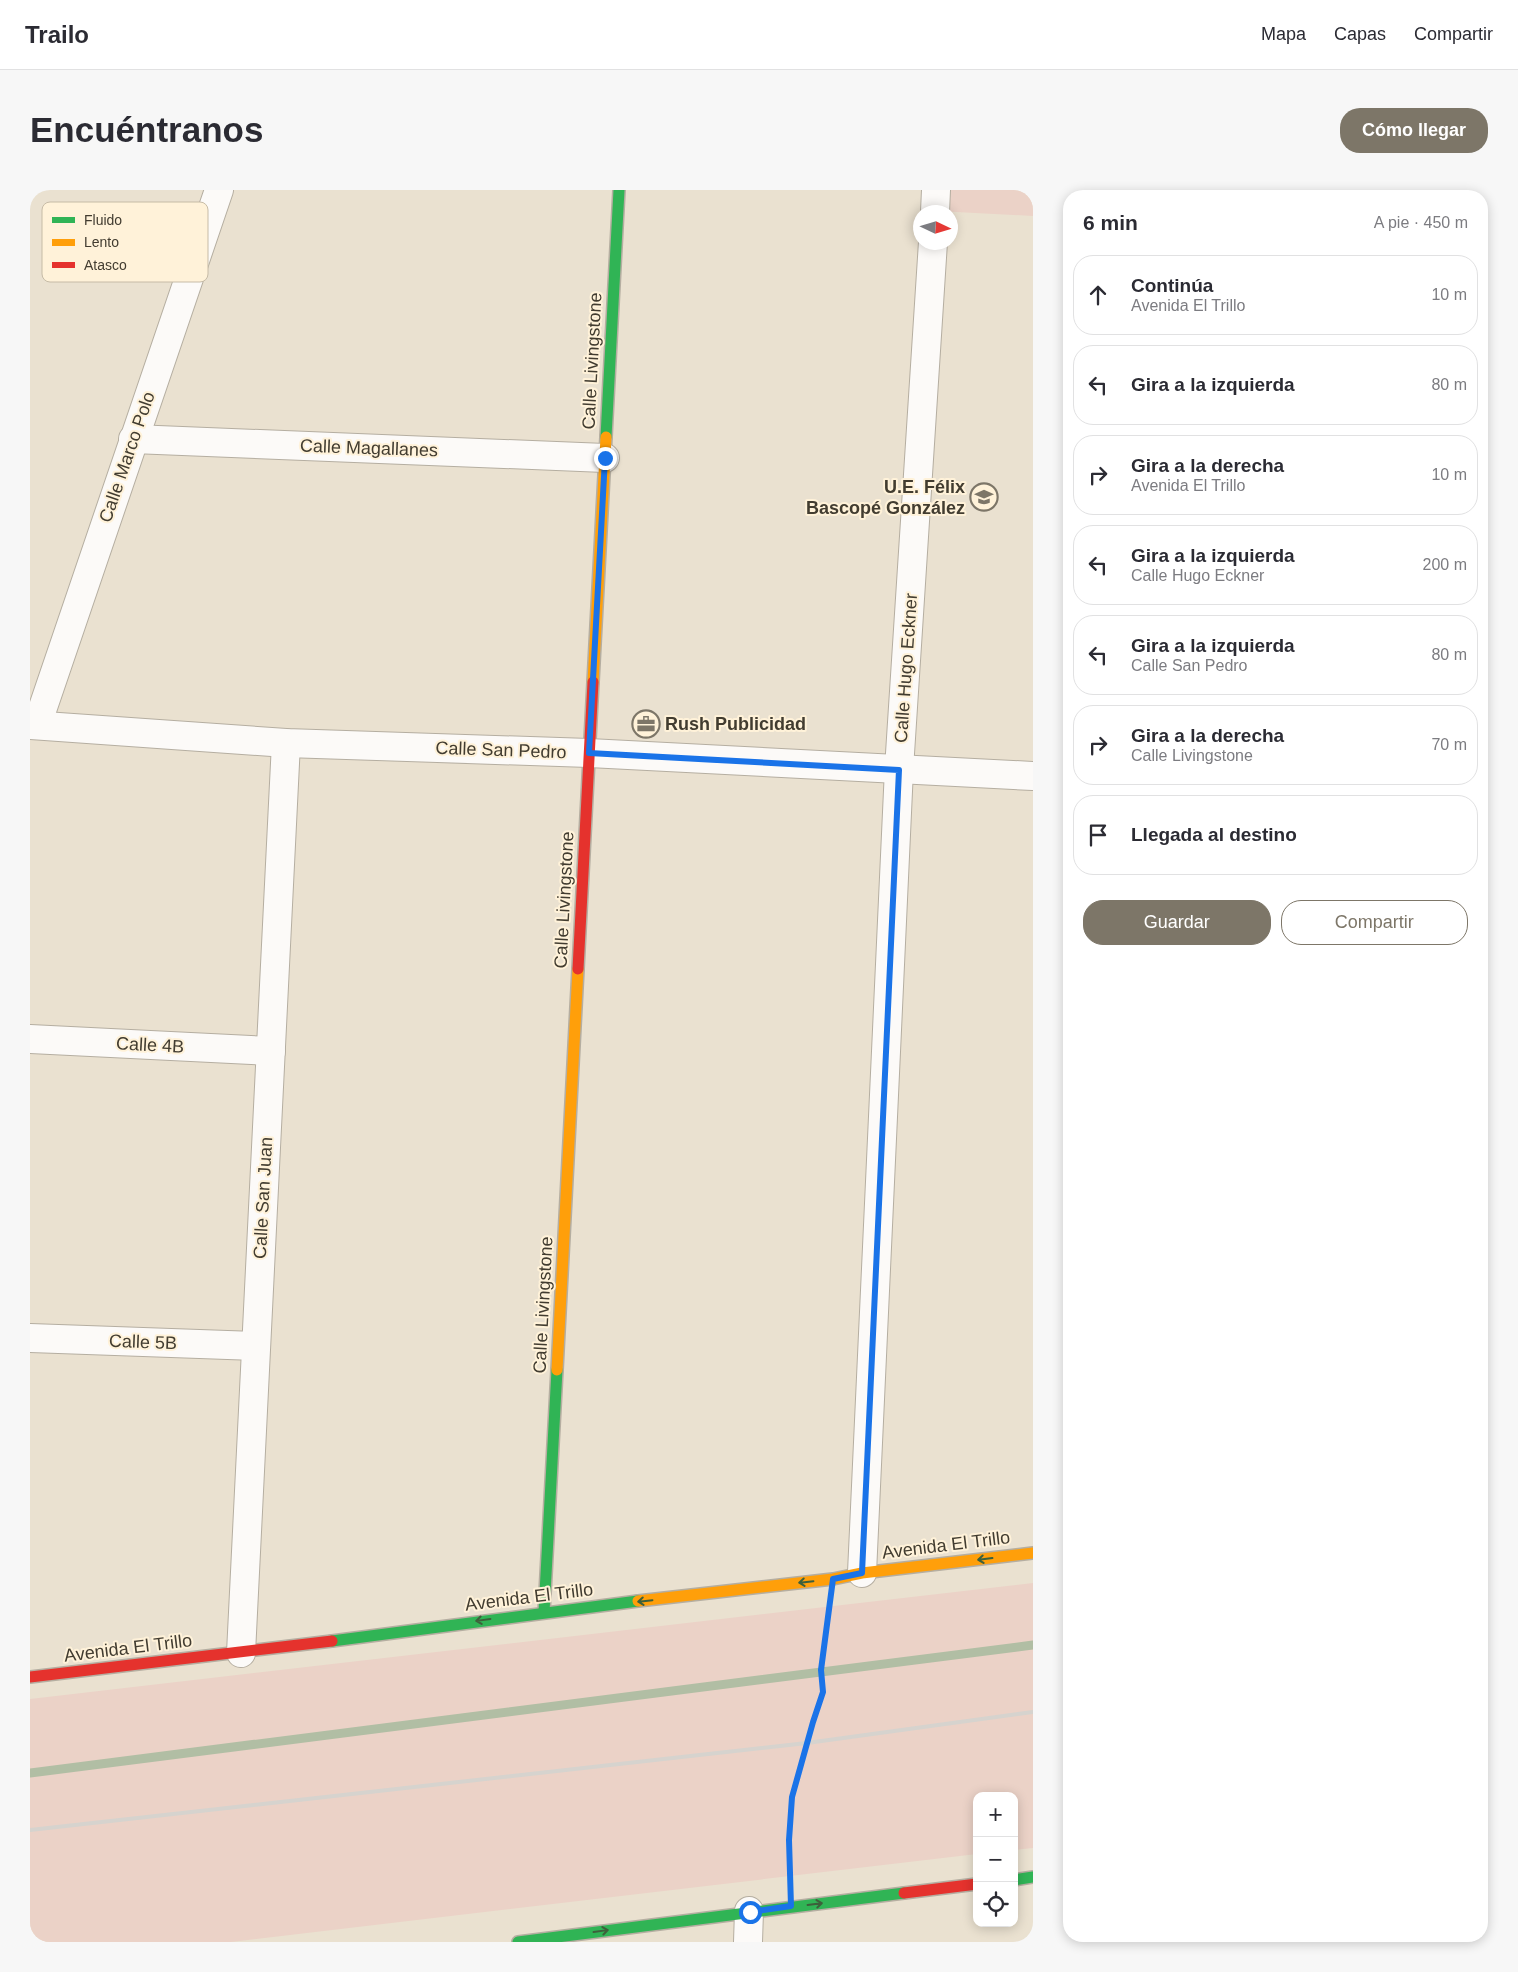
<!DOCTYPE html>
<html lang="es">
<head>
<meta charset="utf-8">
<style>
	body { margin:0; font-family:Arial,sans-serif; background:#f7f7f7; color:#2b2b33 }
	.controls { position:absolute; right:15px; bottom:15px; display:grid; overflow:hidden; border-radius:10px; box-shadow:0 2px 12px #0003 }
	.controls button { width:45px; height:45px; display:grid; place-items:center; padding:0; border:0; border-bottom:1px solid #e1e1e2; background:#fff; color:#2b2b33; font:25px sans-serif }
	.compass { position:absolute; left:883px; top:15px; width:45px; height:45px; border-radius:50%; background:#fff; box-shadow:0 2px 12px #0003; rotate:94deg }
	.stop { position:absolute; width:15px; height:15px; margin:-11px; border:4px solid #1a73e8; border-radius:50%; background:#fff }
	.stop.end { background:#1a73e8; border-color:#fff; box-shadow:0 1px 5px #0008 }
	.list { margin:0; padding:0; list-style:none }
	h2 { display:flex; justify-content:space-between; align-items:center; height:65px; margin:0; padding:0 20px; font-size:21px }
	h2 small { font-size:16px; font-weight:400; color:#7c7c81 }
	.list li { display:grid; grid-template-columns:32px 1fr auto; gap:15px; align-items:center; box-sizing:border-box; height:80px; margin:0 10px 10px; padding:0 10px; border:1px solid #e1e1e2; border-radius:20px }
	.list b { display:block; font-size:19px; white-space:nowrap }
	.list p { margin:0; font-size:16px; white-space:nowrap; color:#7c7c81 }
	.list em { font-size:16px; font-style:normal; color:#7c7c81 }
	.actions { display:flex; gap:10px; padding:15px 20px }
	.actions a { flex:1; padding:11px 0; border:1px solid #7d7668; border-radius:20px; text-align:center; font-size:18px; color:#7d7668 }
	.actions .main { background:#7d7668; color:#fff }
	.icon { flex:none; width:28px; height:28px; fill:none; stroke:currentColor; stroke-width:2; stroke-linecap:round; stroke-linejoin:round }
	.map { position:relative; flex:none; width:1003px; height:1752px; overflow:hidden; border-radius:20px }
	header { display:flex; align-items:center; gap:30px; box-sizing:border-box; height:70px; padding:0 25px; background:#fff; border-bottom:1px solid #e1e1e2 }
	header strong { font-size:24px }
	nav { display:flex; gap:28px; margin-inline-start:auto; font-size:18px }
	.intro { display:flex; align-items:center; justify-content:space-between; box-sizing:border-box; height:120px; padding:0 30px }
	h1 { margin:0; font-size:35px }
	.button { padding:12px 22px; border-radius:20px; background:#7d7668; color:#fff; font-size:18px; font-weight:700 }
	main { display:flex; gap:30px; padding:0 30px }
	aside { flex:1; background:#fff; border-radius:20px; box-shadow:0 2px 12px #0003 }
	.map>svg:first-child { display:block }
</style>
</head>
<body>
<header>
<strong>Trailo</strong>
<nav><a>Mapa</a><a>Capas</a><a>Compartir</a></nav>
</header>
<div class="intro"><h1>Encuéntranos</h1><a class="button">Cómo llegar</a></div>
<main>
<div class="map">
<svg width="1003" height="1752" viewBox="0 0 1003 1752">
	<rect width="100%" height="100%" fill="#eae1d0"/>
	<g fill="#ebd2c7">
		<polygon points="909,0 1003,0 1003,26 907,21"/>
		<polygon points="1003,1393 1003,1658 984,1660 984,1606 947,1606 947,1664 201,1752 0,1752 0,1509"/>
	</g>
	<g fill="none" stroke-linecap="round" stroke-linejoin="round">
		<polyline stroke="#b1bea4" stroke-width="9" points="0,1583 1003,1455"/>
		<g stroke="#b5aea1" stroke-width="30">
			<g id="street">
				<polyline points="905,22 906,0"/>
				<polyline points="103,249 575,268"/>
				<polyline points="0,535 256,553 559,563 1003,586"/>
				<polyline points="7,535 189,0"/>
				<polyline points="0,849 241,861"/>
				<polyline points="0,1148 226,1156"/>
				<polyline points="832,1383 869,579 903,52"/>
				<polyline points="211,1463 256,553"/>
				<polyline points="718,1752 719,1721"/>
			</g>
		</g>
		<g stroke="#b5aea1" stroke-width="14">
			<g id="fast">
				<polyline points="576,247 589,0"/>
				<polyline points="514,1422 527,1180"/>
				<polyline points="302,1451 608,1411"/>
				<polyline points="984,1690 1003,1687"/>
				<polyline points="488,1752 874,1703"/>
			</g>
		</g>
		<g stroke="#b5aea1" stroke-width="14">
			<g id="slow">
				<polyline points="563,492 576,247"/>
				<polyline points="527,1180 548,779"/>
				<polyline points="608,1411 803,1389 832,1383 1003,1363"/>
			</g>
		</g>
		<g stroke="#b5aea1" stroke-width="14">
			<g id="jam">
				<polyline points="548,779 563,492"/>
				<polyline points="0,1487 302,1451"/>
				<polyline points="874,1703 947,1694"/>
			</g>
		</g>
		<polyline stroke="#c8c5be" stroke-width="3" stroke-dasharray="4 4" stroke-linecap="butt" points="760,1691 759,1650 762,1607 783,1531 793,1502 791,1480 795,1443 800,1417"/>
		<use href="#street" stroke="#fcfaf8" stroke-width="28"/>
		<use href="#fast" stroke="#30b455" stroke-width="11"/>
		<use href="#slow" stroke="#ff9f0a" stroke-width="11"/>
		<use href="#jam" stroke="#e5322d" stroke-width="11"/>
		<polyline stroke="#d6d3ce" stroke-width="4" points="0,1640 777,1553 1003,1522"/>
	</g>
	<defs><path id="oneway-shaft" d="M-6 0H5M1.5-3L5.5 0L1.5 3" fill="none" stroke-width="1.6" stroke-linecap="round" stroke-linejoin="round" transform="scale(1.25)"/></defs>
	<g stroke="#3d603b">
		<use href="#oneway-shaft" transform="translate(955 1369) rotate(173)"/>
		<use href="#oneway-shaft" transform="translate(776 1392) rotate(174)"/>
		<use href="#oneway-shaft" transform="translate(615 1411) rotate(174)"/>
		<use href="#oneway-shaft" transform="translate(453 1430) rotate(172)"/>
		<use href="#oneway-shaft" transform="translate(785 1714) rotate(-7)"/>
		<use href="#oneway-shaft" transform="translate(571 1741) rotate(-8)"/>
	</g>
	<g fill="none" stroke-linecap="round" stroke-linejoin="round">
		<polyline stroke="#1a73e8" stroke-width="6" points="575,268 559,563 869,580 832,1383 803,1389 791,1480 793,1502 783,1532 762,1607 759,1650 761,1716 720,1722"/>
	</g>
	<defs>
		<g id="school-ring" transform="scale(1.4375)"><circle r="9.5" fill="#fff2d9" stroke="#7d7668" stroke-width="1.5"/><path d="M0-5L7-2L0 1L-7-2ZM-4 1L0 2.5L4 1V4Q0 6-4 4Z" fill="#7d7668"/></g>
		<g id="office-ring" transform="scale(1.4375)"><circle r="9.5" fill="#fff2d9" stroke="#7d7668" stroke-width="1.5"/><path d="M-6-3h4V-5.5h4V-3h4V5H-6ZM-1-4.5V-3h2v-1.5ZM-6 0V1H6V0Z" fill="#7d7668"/></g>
	</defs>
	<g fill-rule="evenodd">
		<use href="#school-ring" x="954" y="307"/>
		<use href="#office-ring" x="616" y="534"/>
	</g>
	<g text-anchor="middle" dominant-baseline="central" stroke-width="4" stroke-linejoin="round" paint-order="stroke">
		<g font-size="18" fill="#423c30" stroke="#fff2d9">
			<text transform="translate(562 171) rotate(-87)">Calle Livingstone</text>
			<text transform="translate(339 258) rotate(2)">Calle Magallanes</text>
			<text transform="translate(97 267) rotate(-71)">Calle Marco Polo</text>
			<text transform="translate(876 478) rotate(-86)">Calle Hugo Eckner</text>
			<text transform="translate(471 560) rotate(2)">Calle San Pedro</text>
			<text transform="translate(534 710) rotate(-87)">Calle Livingstone</text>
			<text transform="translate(120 855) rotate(3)">Calle 4B</text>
			<text transform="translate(233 1008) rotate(-87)">Calle San Juan</text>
			<text transform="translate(513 1115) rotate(-87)">Calle Livingstone</text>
			<text transform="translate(113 1152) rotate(2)">Calle 5B</text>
			<text transform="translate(916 1355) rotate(-7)">Avenida El Trillo</text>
			<text transform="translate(499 1407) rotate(-7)">Avenida El Trillo</text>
			<text transform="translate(98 1458) rotate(-7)">Avenida El Trillo</text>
		</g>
		<g font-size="18" font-weight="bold" fill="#423c30" stroke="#fff2d9" text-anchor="end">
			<text x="935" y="297">U.E. Félix<tspan x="935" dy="21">Bascopé González</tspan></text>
			<text x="635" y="534" text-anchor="start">Rush Publicidad</text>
		</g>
	</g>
	<rect x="12" y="12" width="166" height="80" rx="8" fill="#fff2d9" stroke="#c6bba6" stroke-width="1"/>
	<rect x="22" y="27" width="23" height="6" fill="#30b455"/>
	<rect x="22" y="49" width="23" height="7" fill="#ff9f0a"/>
	<rect x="22" y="72" width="23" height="6" fill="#e5322d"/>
	<g font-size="14" fill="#423c30">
		<text x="54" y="35">Fluido</text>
		<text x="54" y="57">Lento</text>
		<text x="54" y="80">Atasco</text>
	</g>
</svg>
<div class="controls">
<button>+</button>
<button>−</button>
<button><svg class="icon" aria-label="locate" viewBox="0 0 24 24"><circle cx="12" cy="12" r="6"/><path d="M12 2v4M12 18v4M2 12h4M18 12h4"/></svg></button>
</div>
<svg class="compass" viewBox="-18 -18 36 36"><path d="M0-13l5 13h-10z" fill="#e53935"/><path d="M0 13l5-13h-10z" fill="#7c7c81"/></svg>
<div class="stop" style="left:720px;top:1722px"></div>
<div class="stop end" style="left:575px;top:268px"></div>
</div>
<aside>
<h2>6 min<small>A pie · 450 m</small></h2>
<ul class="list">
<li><svg class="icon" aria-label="ahead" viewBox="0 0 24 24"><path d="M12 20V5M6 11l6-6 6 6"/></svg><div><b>Continúa</b><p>Avenida El Trillo</p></div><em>10 m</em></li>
<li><svg class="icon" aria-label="left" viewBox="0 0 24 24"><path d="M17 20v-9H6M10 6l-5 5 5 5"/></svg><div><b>Gira a la izquierda</b></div><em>80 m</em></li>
<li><svg class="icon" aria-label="right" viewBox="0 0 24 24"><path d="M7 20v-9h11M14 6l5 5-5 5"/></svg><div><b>Gira a la derecha</b><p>Avenida El Trillo</p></div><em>10 m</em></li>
<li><svg class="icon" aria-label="left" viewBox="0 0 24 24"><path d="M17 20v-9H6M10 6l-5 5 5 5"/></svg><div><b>Gira a la izquierda</b><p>Calle Hugo Eckner</p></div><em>200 m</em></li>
<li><svg class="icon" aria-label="left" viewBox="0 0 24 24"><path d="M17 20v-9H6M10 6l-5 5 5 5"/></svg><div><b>Gira a la izquierda</b><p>Calle San Pedro</p></div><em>80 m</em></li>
<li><svg class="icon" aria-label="right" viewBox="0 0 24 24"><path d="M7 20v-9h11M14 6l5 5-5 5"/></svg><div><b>Gira a la derecha</b><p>Calle Livingstone</p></div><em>70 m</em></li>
<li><svg class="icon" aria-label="arrive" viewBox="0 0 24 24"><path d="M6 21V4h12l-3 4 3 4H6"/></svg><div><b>Llegada al destino</b></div></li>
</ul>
<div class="actions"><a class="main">Guardar</a><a>Compartir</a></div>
</aside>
</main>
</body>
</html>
